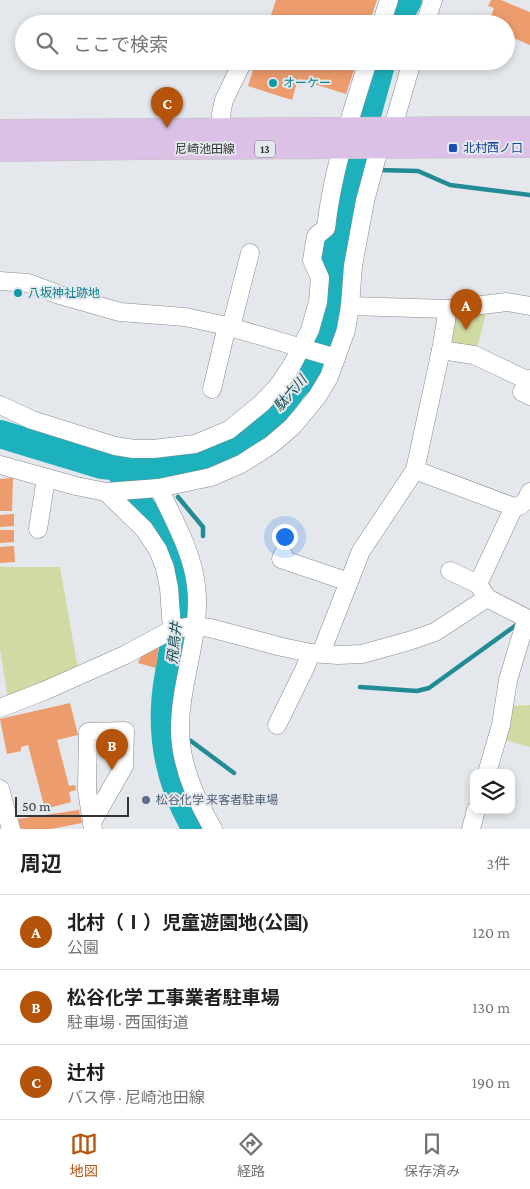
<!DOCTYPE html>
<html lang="ja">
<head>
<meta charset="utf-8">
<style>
	body { margin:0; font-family:"Crimson Pro","Noto Sans JP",serif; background:#f2f2f2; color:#202124 }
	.controls { position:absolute; right:15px; bottom:15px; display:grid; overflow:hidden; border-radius:10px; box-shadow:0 2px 8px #0003 }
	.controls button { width:45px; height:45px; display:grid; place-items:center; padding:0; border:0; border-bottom:1px solid #e0e0e0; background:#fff; color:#202124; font:25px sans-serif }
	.scale { position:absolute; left:15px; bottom:12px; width:114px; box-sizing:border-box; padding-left:5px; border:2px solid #323335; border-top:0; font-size:14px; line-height:18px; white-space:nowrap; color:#323335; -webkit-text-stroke:4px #e4e7eb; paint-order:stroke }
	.you { position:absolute; left:284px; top:536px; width:18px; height:18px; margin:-12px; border:4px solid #fff; border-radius:50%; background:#1a73e8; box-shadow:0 0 0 8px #1a73e833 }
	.badge { display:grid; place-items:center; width:32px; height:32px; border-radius:50%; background:#b45309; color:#fff; font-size:16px; font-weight:700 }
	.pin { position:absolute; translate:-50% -41px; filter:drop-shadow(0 1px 2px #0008) }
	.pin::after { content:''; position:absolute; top:26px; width:18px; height:15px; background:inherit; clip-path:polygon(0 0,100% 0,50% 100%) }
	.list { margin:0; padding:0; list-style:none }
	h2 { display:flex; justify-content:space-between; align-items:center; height:65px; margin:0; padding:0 20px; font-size:21px }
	h2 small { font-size:16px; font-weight:400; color:#757577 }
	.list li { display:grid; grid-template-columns:32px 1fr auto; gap:15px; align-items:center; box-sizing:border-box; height:75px; padding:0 20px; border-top:1px solid #e0e0e0 }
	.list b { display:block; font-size:19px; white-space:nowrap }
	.list p { margin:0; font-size:16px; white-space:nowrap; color:#757577 }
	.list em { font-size:16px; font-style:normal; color:#757577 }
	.icon { flex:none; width:28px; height:28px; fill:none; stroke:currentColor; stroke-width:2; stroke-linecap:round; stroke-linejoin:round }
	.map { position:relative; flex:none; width:530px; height:829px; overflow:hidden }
	.search { position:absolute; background:#fff; box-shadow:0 2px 8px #0003; left:15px; right:15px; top:15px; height:55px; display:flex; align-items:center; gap:12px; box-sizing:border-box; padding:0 18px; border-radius:28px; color:#757577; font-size:19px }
	.sheet { height:290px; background:#fff }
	nav { display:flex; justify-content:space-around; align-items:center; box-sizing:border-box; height:70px; border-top:1px solid #e0e0e0; background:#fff; font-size:14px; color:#757577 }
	nav a { display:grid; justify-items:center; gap:2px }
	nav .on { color:#b45309 }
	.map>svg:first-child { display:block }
</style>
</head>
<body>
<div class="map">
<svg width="530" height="829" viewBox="0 0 530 829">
	<rect width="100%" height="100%" fill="#e4e7eb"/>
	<g fill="#d2daa3">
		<polygon points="488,306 475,355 448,349 451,311"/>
		<polygon points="0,567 60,567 78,669 8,700 0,649"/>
		<polygon points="530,705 530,747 502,739 509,706"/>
	</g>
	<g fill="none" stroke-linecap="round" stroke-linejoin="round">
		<g stroke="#238b95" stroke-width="4.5">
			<polyline points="378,170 418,171 450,185 530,195"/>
			<polyline points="350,171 370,171"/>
			<polyline points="325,312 344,312"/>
			<polyline points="178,497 203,527 203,536"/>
			<polyline points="360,687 417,691 429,688 519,623"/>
			<polyline points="191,741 234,773"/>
		</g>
		<g stroke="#1db1be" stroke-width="28">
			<polyline points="395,24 408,0"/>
			<polyline points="0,434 102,465 157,470 173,467 204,457 233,443 268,419 279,408 293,388 308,373 321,337 344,204 345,185 355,159 382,61"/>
			<path d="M118,467C125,479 132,492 139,503C152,525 169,545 174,570C182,607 174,643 168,679C159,732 169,783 196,829"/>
		</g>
	</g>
	<g fill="#ec9c6d">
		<polygon points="276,0 377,0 369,24 268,24"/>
		<polygon points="491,0 501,0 530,12 530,45 506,35 506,24 488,24 494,8 488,6"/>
		<polygon points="256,61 357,61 346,94 298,79 292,100 248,86"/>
		<polygon points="13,478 12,511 0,511 0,479"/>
		<polygon points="14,514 14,526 0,527 0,515"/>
		<polygon points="0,530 14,530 14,542 0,543"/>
		<polygon points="14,546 15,562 0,563 0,547"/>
		<polygon points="159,645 156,668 138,663 141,656"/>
		<polygon points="70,703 78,735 57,740 69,786 75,785 76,790 69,792 71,802 45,809 28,745 21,747 21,751 7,754 0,719"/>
		<polygon points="79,810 82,823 51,829 21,829 18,819"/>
	</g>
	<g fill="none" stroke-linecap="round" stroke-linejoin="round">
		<g stroke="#878a8e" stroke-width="19">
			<g id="minor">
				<polyline points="381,24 389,0"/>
				<polyline points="425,24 433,0"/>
				<polyline points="222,128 221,114 224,100 243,61"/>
				<polyline points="0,281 28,283 60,295 120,312 185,317 227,326 336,358"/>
				<polyline points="350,306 448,309 507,302 530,306"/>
				<polyline points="231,327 250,253"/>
				<polyline points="441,350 474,355 529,381"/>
				<polyline points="530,379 522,392 530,396"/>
				<polyline points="212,389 227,326"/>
				<path d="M0,405L32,420L115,446L134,449H153L195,444L229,430L262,403L278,386L292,365L310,330L318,302L320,278L312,260L316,236L326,228C332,172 351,115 368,61"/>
				<polyline points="0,465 76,486 106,492 159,488 211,477 241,464 271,445 292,427 317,397 329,377 346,330 350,306 353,266 365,201 379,149 393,127 412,61"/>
				<polyline points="415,470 514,507"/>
				<path d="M159,488C173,519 192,551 196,585C202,633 180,680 180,729C180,763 196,800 213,829"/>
				<polyline points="106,492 144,529 158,550 165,568 169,588 172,630"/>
				<polyline points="38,529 46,478"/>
				<polyline points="283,554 281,559 349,582"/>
				<polyline points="450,571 478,584 487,598 530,620"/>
				<path d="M478,584L514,507C524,506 526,500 530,492"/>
				<polyline points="321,653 361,551 415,470 441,350 448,309"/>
				<polyline points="0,708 44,691 125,655 173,629 195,626 210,628 282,647 311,653 338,655 362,654 409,641 435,632 487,598"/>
				<polyline points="277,725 305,668 311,653"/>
				<polyline points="487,773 501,725 508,680 524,627 528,620"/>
				<polyline points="0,789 11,829"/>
				<polyline points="92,822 124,766 125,731 88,732 87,790 93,829"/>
				<polyline points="471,829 476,810"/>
			</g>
		</g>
		<g stroke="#c2c2c2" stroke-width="22">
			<g id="major">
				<polyline points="0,130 530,127"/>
				<polyline points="0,151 142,149 530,147"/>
			</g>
		</g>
		<use href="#minor" stroke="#fff" stroke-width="18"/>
		<use href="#major" stroke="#dac1e5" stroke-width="21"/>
	</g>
	<g fill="#0f9aa8" stroke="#e4e7eb" stroke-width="2">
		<circle cx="273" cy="83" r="5"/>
		<circle cx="18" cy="293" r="5"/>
	</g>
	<rect fill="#1a4fb4" stroke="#e4e7eb" stroke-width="2" x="448" y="143" width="10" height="10" rx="2.5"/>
	<circle fill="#5c6f8a" stroke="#e4e7eb" stroke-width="2" cx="146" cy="800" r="5"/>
	<g text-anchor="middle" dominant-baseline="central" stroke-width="4" stroke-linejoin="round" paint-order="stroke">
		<rect fill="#e4e7eb" stroke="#67696c" stroke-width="1" x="255" y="140.5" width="20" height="17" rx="4"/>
		<g font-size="11" font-weight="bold" fill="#323335">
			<text x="265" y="149">13</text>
		</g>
		<g font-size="12" fill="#0d838f" stroke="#e4e7eb" text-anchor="start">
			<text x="283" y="83">オーケー</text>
			<text x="28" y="293">八坂神社跡地</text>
		</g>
		<g font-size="12" fill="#164399" stroke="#e4e7eb" text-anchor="start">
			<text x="463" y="148">北村西ノ口</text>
		</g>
		<g font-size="12" fill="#323335" stroke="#e4e7eb">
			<text x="205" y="149">尼崎池田線</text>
		</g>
		<g font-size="12" fill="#4e5e75" stroke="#e4e7eb" text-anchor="start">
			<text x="156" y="800">松谷化学 来客者駐車場</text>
		</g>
		<g font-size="14" font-style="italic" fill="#144d53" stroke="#e4e7eb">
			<text transform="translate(290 393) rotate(-49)">駄六川</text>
			<text transform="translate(174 643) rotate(-84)">飛鳥井</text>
		</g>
	</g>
</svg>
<div class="controls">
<button><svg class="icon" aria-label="layers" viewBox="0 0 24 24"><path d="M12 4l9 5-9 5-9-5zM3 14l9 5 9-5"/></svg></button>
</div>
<div class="scale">50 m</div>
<div class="you"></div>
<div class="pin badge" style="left:466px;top:330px">A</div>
<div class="pin badge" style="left:112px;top:770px">B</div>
<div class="pin badge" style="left:167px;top:128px">C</div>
<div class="search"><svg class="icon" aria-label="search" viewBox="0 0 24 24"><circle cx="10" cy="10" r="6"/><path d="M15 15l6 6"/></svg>ここで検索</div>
</div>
<section class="sheet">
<h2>周辺<small>3件</small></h2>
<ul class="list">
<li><span class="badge">A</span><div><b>北村（Ⅰ）児童遊園地(公園)</b><p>公園</p></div><em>120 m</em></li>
<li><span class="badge">B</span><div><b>松谷化学 工事業者駐車場</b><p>駐車場 · 西国街道</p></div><em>130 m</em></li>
<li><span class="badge">C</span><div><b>辻村</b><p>バス停 · 尼崎池田線</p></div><em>190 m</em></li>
</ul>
</section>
<nav>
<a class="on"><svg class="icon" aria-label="map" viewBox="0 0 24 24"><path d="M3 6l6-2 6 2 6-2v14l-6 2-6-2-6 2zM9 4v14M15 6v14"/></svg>地図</a>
<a><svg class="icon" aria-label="directions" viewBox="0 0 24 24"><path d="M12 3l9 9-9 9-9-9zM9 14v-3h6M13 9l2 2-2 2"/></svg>経路</a>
<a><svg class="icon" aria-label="saved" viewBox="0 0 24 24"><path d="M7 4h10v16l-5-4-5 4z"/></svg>保存済み</a>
</nav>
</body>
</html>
